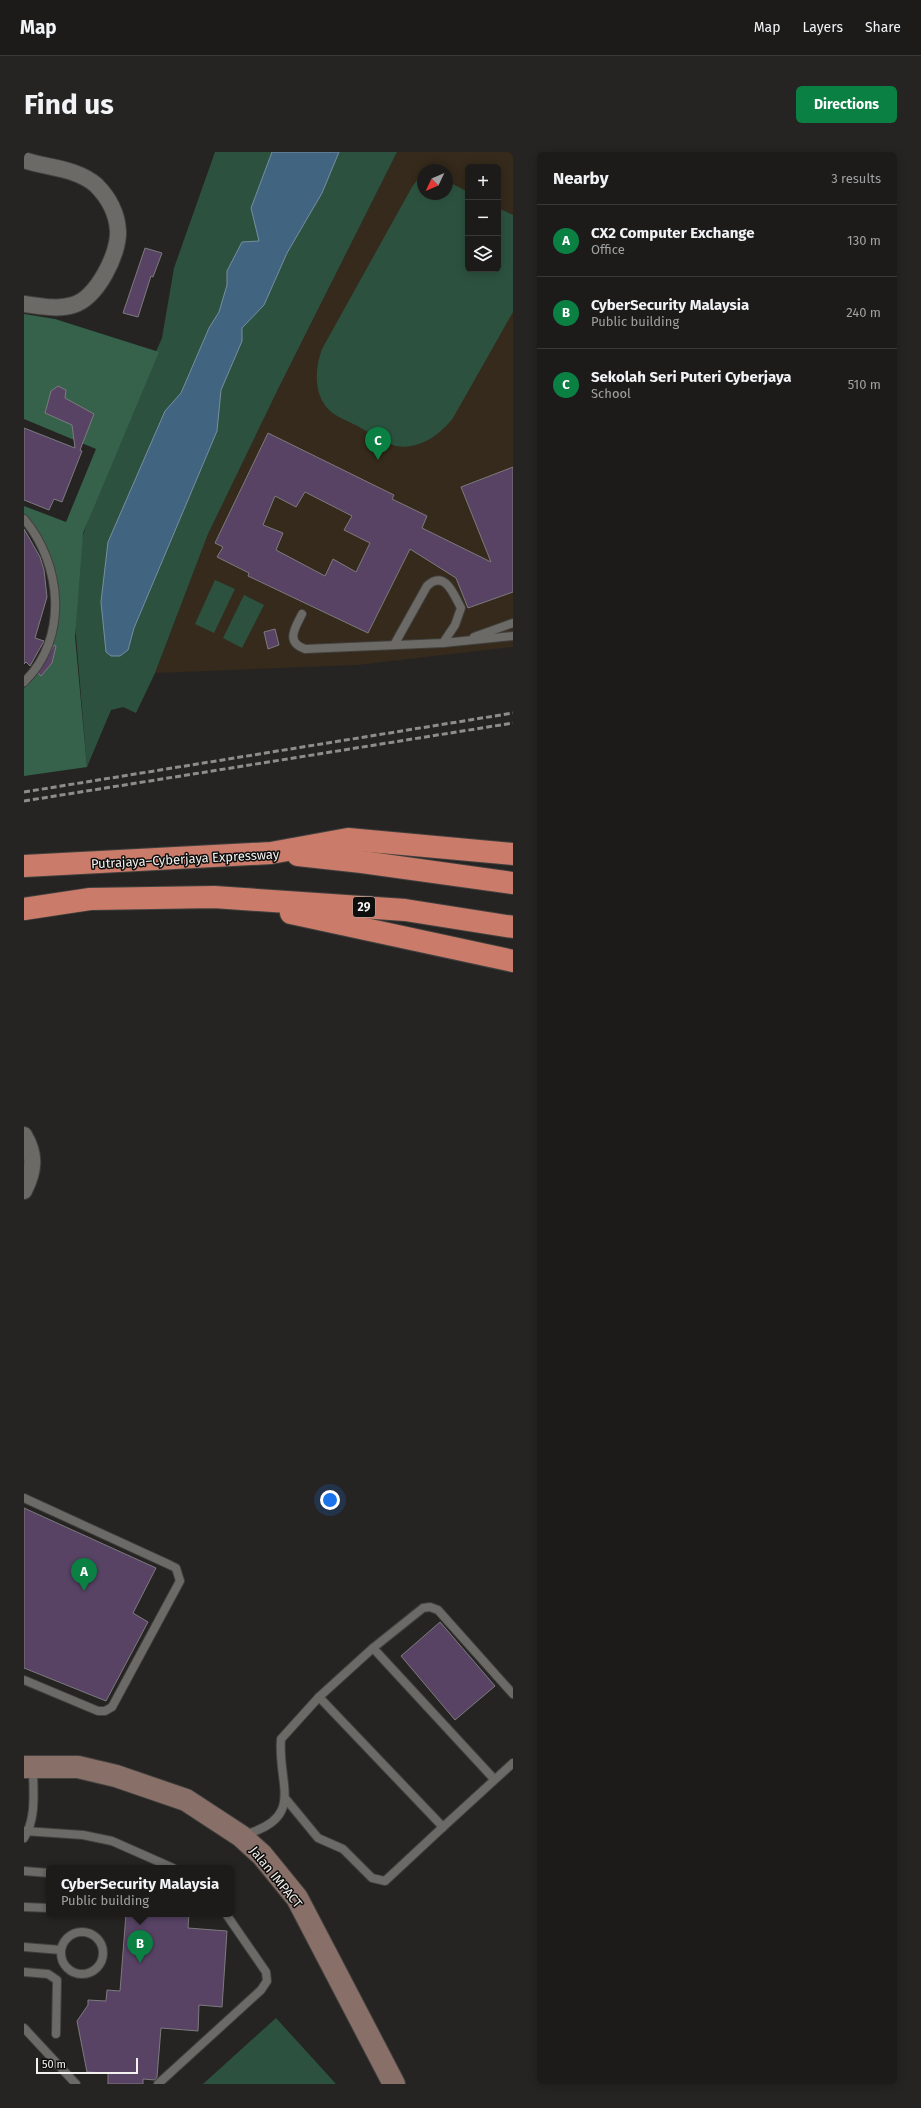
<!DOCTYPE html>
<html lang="en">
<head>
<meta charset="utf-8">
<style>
	body { margin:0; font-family:"Fira Sans",sans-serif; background:#252423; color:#f1f3f6 }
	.controls { position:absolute; right:12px; top:12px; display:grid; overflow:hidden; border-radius:6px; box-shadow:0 2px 10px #0003 }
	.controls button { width:36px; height:36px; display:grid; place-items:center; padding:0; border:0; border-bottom:1px solid #3a3939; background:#1c1b1a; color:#f1f3f6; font:20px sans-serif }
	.compass { position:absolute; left:393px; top:12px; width:36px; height:36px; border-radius:50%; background:#1c1b1a; box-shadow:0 2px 10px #0003; rotate:226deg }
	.scale { position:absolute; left:12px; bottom:10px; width:102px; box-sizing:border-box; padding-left:4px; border:2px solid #f2f1ef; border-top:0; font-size:11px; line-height:14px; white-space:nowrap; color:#f2f1ef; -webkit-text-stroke:3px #0e0e0d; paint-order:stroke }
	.you { position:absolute; left:306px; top:1348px; width:14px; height:14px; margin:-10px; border:3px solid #fff; border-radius:50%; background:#1a73e8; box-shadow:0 0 0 6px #1a73e833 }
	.badge { display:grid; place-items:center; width:26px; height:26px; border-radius:50%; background:#0b8043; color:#fff; font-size:13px; font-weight:700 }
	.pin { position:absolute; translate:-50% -33px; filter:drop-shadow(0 1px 2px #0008) }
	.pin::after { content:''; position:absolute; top:21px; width:14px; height:12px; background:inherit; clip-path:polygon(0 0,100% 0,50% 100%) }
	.popup { position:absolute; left:22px; top:1713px; width:188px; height:52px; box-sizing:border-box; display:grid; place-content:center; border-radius:6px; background:#1c1b1a; filter:drop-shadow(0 1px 3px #0005); font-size:13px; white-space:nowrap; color:#a0a1a2 }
	.popup b { font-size:15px; color:#f1f3f6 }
	.popup::after { content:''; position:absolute; left:50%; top:100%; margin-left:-8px; border:8px solid transparent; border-top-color:#1c1b1a }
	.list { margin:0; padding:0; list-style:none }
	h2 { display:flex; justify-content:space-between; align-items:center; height:52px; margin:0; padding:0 16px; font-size:17px }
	h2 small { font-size:13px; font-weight:400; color:#a0a1a2 }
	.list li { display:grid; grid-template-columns:26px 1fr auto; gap:12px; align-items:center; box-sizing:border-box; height:72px; padding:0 16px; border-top:1px solid #3a3939 }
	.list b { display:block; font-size:15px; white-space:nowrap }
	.list p { margin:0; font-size:13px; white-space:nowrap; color:#a0a1a2 }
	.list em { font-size:13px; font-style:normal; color:#a0a1a2 }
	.icon { flex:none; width:22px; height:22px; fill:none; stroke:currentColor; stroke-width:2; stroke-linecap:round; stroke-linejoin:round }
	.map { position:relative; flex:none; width:489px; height:1932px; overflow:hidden; border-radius:6px }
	header { display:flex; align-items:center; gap:24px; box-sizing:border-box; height:56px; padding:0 20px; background:#1c1b1a; border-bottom:1px solid #3a3939 }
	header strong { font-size:19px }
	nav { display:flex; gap:22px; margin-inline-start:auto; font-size:14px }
	.intro { display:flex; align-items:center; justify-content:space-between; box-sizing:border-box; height:96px; padding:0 24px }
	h1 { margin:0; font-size:28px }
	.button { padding:10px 18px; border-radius:6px; background:#0b8043; color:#fff; font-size:14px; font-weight:700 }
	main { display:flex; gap:24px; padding:0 24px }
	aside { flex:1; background:#1c1b1a; border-radius:6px; box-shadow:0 2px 10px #0003 }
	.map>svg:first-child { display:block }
</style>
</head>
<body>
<header>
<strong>Map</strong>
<nav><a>Map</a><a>Layers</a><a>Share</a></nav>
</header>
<div class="intro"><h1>Find us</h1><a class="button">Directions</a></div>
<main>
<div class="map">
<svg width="489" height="1932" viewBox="0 0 489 1932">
	<rect width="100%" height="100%" fill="#262422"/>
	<path fill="#352a1b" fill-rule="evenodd" d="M373,0H489V495L333,513L131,521L184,382L256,233ZM444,15H474V117H444ZM399,18H423V42H399Z"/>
	<g fill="#2c523f">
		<polygon points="191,0 373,0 256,233 184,382 131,521 112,561 99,555 87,558 63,615 49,448 57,389 84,307 138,186 150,116"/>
		<path d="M399,20V42H423V29L444,40V117H474V56L489,63V160L429,266C416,283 395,298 372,294C361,292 347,281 337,276C327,270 312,265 305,258C289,242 291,216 298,197L388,35Z"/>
		<polygon points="191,428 211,437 190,481 171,472"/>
		<polygon points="220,443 240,453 218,496 199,486"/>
		<polygon points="252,1866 312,1932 179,1932"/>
	</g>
	<polygon fill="#36624c" points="0,162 31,167 135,200 59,381 51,485 63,615 0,624 0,536 16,511 29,465 26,418 0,364 0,354 42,370 72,297 0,267"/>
	<polygon fill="#416480" stroke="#768ea1" points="248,0 315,0 298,41 263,101 240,153 218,176 218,189 197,238 193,279 110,476 104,498 96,504 87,504 82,500 77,450 84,390 141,259 157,241 185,176 195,160 203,133 203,119 218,90 235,89 227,56"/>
	<g fill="#584365" stroke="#7c7b7d" fill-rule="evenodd">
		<polygon points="121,96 138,101 129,125 127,124 114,165 99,161"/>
		<polygon points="34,234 42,238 41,246 70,262 56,298 58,299 38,350 30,347 25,358 0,348 0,276 51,296 48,273 21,261 27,239"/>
		<path d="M244,281L370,343L368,347L403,364L398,376L467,410L437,335L489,315V440L444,456L432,426L386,397L344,481L224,424L225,421L193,405L199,395L191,391ZM281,340L328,364L320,378L346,391L332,420L309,407L301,424L252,398L259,381L239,373L251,344L272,355Z"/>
		<polygon points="0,377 16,405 20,418 23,445 11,486 20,489 6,514 2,510 0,512"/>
		<polygon points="251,477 255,493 244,497 240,480"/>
		<polygon points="30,493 32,494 28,511 17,524 14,521"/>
		<polygon points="0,1356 132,1416 109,1461 124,1470 82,1549 0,1516"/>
		<polygon points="416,1470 471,1534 431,1568 377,1504"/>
		<polygon points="102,1762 165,1762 164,1776 203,1779 198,1855 175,1853 174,1879 137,1876 133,1925 131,1928 119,1927 119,1932 84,1932 84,1921 63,1920 53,1869 64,1853 64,1848 82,1849 83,1838 96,1839"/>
	</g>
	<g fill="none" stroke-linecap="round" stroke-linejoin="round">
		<g stroke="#41403e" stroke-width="10">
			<g id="lane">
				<path d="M0,367C38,412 45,487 0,530"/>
				<path d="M278,462C271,476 261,490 281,497L419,491L489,484"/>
				<polyline points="450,485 489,471"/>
				<path d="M370,493L403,434C421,417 430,443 437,456L431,473L419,491"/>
				<polyline points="0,1346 146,1413 152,1416 156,1429 88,1555 81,1559 74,1559 0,1528"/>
				<polyline points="349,1496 470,1627"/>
				<polyline points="295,1545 349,1496 399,1456 406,1455 414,1458 489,1542"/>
				<polyline points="419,1675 489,1611"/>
				<polyline points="0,1679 59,1683 88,1689 149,1716"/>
				<path d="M219,1683C283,1666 253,1632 257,1587L295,1545L419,1675L361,1729L348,1726L319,1697L294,1686L261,1646"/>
				<path d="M0,1686C13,1666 9,1638 9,1615"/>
				<polyline points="0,1719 25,1721"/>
				<polyline points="0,1755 25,1756"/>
				<circle cx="58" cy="1801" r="21"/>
				<polyline points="0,1795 37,1798"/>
				<polyline points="0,1820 24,1822 33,1828 32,1882"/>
				<polyline points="0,1876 52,1932"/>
				<polyline points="134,1932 237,1838 243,1829 242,1820 202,1762"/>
			</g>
		</g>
		<g stroke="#41403e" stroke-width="18">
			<g id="street">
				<path d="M0,8C23,16 53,16 72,33C84,45 93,61 94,79C95,102 73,146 49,153C33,158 16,154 0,152"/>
				<path d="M0,983C12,1003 10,1019 0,1039"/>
			</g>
		</g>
		<g stroke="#41403e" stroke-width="24">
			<polyline id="secondary" points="0,1615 54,1615 92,1624 162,1648 217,1684 238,1703 273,1746 370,1932"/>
		</g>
		<g stroke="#41403e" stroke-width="24">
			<g id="highway">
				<polyline points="274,703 338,710 489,731"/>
				<polyline points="0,714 247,701 324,687 489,702"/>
				<polyline points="0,757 66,747 190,745 381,758 489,775"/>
				<polyline points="267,761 489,809"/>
			</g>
		</g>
		<use href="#lane" stroke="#6b6a67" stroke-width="8"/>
		<use href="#street" stroke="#6b6a67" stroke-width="16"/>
		<use href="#secondary" stroke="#886f68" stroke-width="22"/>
		<use href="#highway" stroke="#ca7b69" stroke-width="22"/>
		<g stroke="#8f8d8b" stroke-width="3" stroke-dasharray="6 3" stroke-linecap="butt">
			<polyline points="0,640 489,561"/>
			<polyline points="0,649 489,571"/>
		</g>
	</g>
	<g text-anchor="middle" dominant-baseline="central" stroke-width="3" stroke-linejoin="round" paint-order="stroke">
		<rect fill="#0e0e0d" stroke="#aeadab" stroke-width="1" x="329" y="745" width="22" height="20" rx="3"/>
		<g font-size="12" font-weight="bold" fill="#f2f1ef">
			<text x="340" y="755">29</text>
		</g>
		<g font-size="13" fill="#f2f1ef" stroke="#0e0e0d">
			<text transform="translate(161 707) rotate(-3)">Putrajaya–Cyberjaya Expressway</text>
			<text transform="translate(252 1725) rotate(51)">Jalan IMPACT</text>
		</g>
	</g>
</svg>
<div class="controls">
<button>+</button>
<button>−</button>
<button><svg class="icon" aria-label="layers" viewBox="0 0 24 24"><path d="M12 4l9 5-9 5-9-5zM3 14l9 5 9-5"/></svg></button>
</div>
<svg class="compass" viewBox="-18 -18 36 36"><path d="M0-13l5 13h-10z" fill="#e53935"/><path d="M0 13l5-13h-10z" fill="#a0a1a2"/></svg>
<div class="scale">50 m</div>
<div class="you"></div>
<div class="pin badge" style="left:60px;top:1439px">A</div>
<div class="pin badge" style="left:116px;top:1811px">B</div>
<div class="popup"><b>CyberSecurity Malaysia</b>Public building</div>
<div class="pin badge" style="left:354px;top:308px">C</div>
</div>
<aside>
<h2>Nearby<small>3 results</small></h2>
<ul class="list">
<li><span class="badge">A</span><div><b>CX2 Computer Exchange</b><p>Office</p></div><em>130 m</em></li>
<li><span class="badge">B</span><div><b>CyberSecurity Malaysia</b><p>Public building</p></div><em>240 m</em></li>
<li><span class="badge">C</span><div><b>Sekolah Seri Puteri Cyberjaya</b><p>School</p></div><em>510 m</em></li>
</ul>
</aside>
</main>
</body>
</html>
